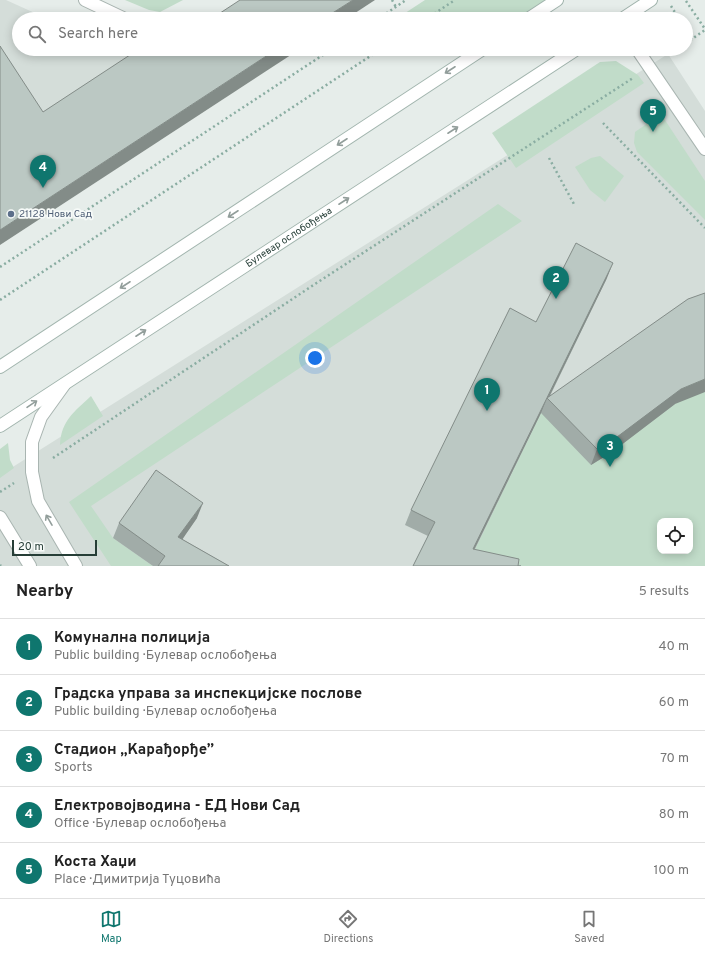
<!DOCTYPE html>
<html lang="en">
<head>
<meta charset="utf-8">
<style>
	body { margin:0; font-family:Overpass,sans-serif; background:#f6f6f6; color:#222 }
	.controls { position:absolute; right:12px; bottom:12px; display:grid; overflow:hidden; border-radius:8px; box-shadow:0 2px 10px #0003 }
	.controls button { width:36px; height:36px; display:grid; place-items:center; padding:0; border:0; border-bottom:1px solid #e0e0e0; background:#fff; color:#222; font:20px sans-serif }
	.scale { position:absolute; left:12px; bottom:10px; width:85px; box-sizing:border-box; padding-left:4px; border:2px solid #263e37; border-top:0; font-size:11px; line-height:14px; white-space:nowrap; color:#263e37; -webkit-text-stroke:3px #f6faf8; paint-order:stroke }
	.you { position:absolute; left:315px; top:358px; width:14px; height:14px; margin:-10px; border:3px solid #fff; border-radius:50%; background:#1a73e8; box-shadow:0 0 0 6px #1a73e833 }
	.badge { display:grid; place-items:center; width:26px; height:26px; border-radius:50%; background:#0f766e; color:#fff; font-size:13px; font-weight:700 }
	.pin { position:absolute; translate:-50% -33px; filter:drop-shadow(0 1px 2px #0008) }
	.pin::after { content:''; position:absolute; top:21px; width:14px; height:12px; background:inherit; clip-path:polygon(0 0,100% 0,50% 100%) }
	.list { margin:0; padding:0; list-style:none }
	h2 { display:flex; justify-content:space-between; align-items:center; height:52px; margin:0; padding:0 16px; font-size:17px }
	h2 small { font-size:13px; font-weight:400; color:#767676 }
	.list li { display:grid; grid-template-columns:26px 1fr auto; gap:12px; align-items:center; box-sizing:border-box; height:56px; padding:0 16px; border-top:1px solid #e0e0e0 }
	.list b { display:block; font-size:15px; white-space:nowrap }
	.list p { margin:0; font-size:13px; white-space:nowrap; color:#767676 }
	.list em { font-size:13px; font-style:normal; color:#767676 }
	.icon { flex:none; width:22px; height:22px; fill:none; stroke:currentColor; stroke-width:2; stroke-linecap:round; stroke-linejoin:round }
	.map { position:relative; flex:none; width:705px; height:566px; overflow:hidden }
	.search { position:absolute; background:#fff; box-shadow:0 2px 10px #0003; left:12px; right:12px; top:12px; height:44px; display:flex; align-items:center; gap:10px; box-sizing:border-box; padding:0 14px; border-radius:22px; color:#767676; font-size:15px }
	.sheet { height:332px; background:#fff }
	nav { display:flex; justify-content:space-around; align-items:center; box-sizing:border-box; height:56px; border-top:1px solid #e0e0e0; background:#fff; font-size:11px; color:#767676 }
	nav a { display:grid; justify-items:center; gap:2px }
	nav .on { color:#0f766e }
	.map>svg:first-child { display:block }
</style>
</head>
<body>
<div class="map">
<svg width="705" height="566" viewBox="0 0 705 566">
	<rect width="100%" height="100%" fill="#e6edea"/>
	<g fill="#d4ddd9" fill-rule="evenodd">
		<polygon points="0,0 6,0 48,19 19,19 19,49 115,49 143,61 36,131 0,76"/>
		<path d="M668,54L705,111V566H0V475ZM660,521H690V551H660Z"/>
	</g>
	<g fill="#c1dcc9" fill-rule="evenodd">
		<polygon points="125,0 183,0 160,12 149,10"/>
		<polygon points="425,0 547,0 528,19 396,19"/>
		<polygon points="616,61 638,75 644,83 516,168 492,133 600,62"/>
		<polygon points="661,114 705,181 705,220 637,152 634,143 635,132"/>
		<polygon points="600,156 624,176 605,202 590,190 575,167 591,158"/>
		<polygon points="498,204 522,221 91,506 113,538 153,566 111,566 69,502"/>
		<path d="M705,306V566H467L541,413ZM660,521H690V551H660Z"/>
		<path d="M91,396L103,416L60,445C61,421 74,412 91,396Z"/>
		<polygon points="8,443 10,460 14,468 0,478 0,449"/>
	</g>
	<g fill="none" stroke-linecap="round" stroke-linejoin="round">
		<g stroke="#a9b5b1" stroke-width="14">
			<g id="lane">
				<polyline points="85,0 125,19"/>
				<polyline points="64,385 41,417 32,442 32,472 38,501 76,566"/>
				<polyline points="0,517 30,566"/>
			</g>
		</g>
		<g stroke="#a9b5b1" stroke-width="14">
			<polyline id="street" points="637,49 705,149"/>
		</g>
		<g stroke="#a2b5ae" stroke-width="14">
			<g id="secondary">
				<polyline points="528,19 557,0"/>
				<polyline points="622,19 651,0"/>
				<polyline points="0,367 483,49"/>
				<path id="s1" d="M0,426L577,49"/>
			</g>
		</g>
		<g stroke="#8aada2" stroke-width="2.5" stroke-dasharray="2 3" stroke-linecap="butt">
			<polyline points="392,0 396,7"/>
			<polyline points="686,1 705,29"/>
			<polyline points="671,6 679,19"/>
			<polyline points="378,19 406,0"/>
			<polyline points="426,19 455,0"/>
			<polyline points="686,30 692,39"/>
			<polyline points="686,43 705,30"/>
			<polyline points="667,55 676,49"/>
			<polyline points="603,123 705,228"/>
			<polyline points="549,158 575,206"/>
			<polyline points="0,267 332,49"/>
			<polyline points="0,300 381,49"/>
			<polyline points="53,458 315,284 633,78"/>
			<polyline points="0,492 14,483"/>
			<polyline points="0,565 1,566"/>
		</g>
		<use href="#lane" stroke="#fff" stroke-width="12"/>
		<use href="#street" stroke="#fff" stroke-width="12"/>
		<use href="#secondary" stroke="#fff" stroke-width="12"/>
	</g>
	<g fill="#a1aca8">
		<polygon points="607,278 550,396 675,404 612,452 591,465 541,413 475,549 413,566 428,536 405,525 411,510 536,322"/>
		<polygon points="197,518 182,539 229,566 153,566 113,538 119,523"/>
	</g>
	<g fill="#838c88">
		<polygon points="353,0 375,0 346,19 323,19"/>
		<polygon points="277,49 300,49 0,245 0,230"/>
		<polygon points="613,263 607,278 548,399 547,398"/>
		<polygon points="705,379 705,392 675,404 612,452 591,465 597,449 681,389"/>
		<polygon points="547,398 541,413 467,564 473,549"/>
		<polygon points="203,503 197,518 173,553 178,537"/>
	</g>
	<g fill="#bbc8c3" stroke="#838c88">
		<polygon points="240,0 353,0 323,19 211,19"/>
		<polygon points="0,46 43,112 139,49 162,49 163,50 165,49 277,49 0,230"/>
		<polygon points="576,243 613,263 473,549 519,559 518,566 521,566 413,566 435,522 411,510 510,308 536,322"/>
		<polygon points="705,293 705,379 681,389 617,437 597,449 547,398 688,299"/>
		<polygon points="156,470 203,503 178,537 229,566 158,566 165,556 119,523"/>
	</g>
	<defs><path id="oneway-shaft" d="M-6 0H5M1.5-3L5.5 0L1.5 3" fill="none" stroke-width="1.6" stroke-linecap="round" stroke-linejoin="round"/></defs>
	<g stroke="#929e9b">
		<use href="#oneway-shaft" transform="translate(450 70) rotate(147)"/>
		<use href="#oneway-shaft" transform="translate(453 130) rotate(-33)"/>
		<use href="#oneway-shaft" transform="translate(342 142) rotate(147)"/>
		<use href="#oneway-shaft" transform="translate(344 201) rotate(-33)"/>
		<use href="#oneway-shaft" transform="translate(233 214) rotate(147)"/>
		<use href="#oneway-shaft" transform="translate(125 285) rotate(147)"/>
		<use href="#oneway-shaft" transform="translate(141 333) rotate(-33)"/>
		<use href="#oneway-shaft" transform="translate(32 404) rotate(-34)"/>
		<use href="#oneway-shaft" transform="translate(49 520) rotate(-120)"/>
	</g>
	<circle fill="#5c6f8a" stroke="#f6faf8" stroke-width="1.5" cx="11" cy="214" r="4"/>
	<g text-anchor="middle" dominant-baseline="central" stroke-width="3.5" stroke-linejoin="round" paint-order="stroke">
		<g font-size="10" fill="#4e5e75" stroke="#f6faf8" text-anchor="start">
			<text x="19" y="214">21128 Нови Сад</text>
		</g>
		<g font-size="10" fill="#263e37" stroke="#f6faf8">
			<text stroke="none"><textPath href="#s1" startOffset="345">Булевар ослобођења</textPath></text>
		</g>
	</g>
</svg>
<div class="controls">
<button><svg class="icon" aria-label="locate" viewBox="0 0 24 24"><circle cx="12" cy="12" r="6"/><path d="M12 2v4M12 18v4M2 12h4M18 12h4"/></svg></button>
</div>
<div class="scale">20 m</div>
<div class="you"></div>
<div class="pin badge" style="left:487px;top:411px">1</div>
<div class="pin badge" style="left:556px;top:299px">2</div>
<div class="pin badge" style="left:610px;top:467px">3</div>
<div class="pin badge" style="left:43px;top:188px">4</div>
<div class="pin badge" style="left:653px;top:132px">5</div>
<div class="search"><svg class="icon" aria-label="search" viewBox="0 0 24 24"><circle cx="10" cy="10" r="6"/><path d="M15 15l6 6"/></svg>Search here</div>
</div>
<section class="sheet">
<h2>Nearby<small>5 results</small></h2>
<ul class="list">
<li><span class="badge">1</span><div><b>Комунална полиција</b><p>Public building · Булевар ослобођења</p></div><em>40 m</em></li>
<li><span class="badge">2</span><div><b>Градска управа за инспекцијске послове</b><p>Public building · Булевар ослобођења</p></div><em>60 m</em></li>
<li><span class="badge">3</span><div><b>Стадион „Карађорђе”</b><p>Sports</p></div><em>70 m</em></li>
<li><span class="badge">4</span><div><b>Електровојводина - ЕД Нови Сад</b><p>Office · Булевар ослобођења</p></div><em>80 m</em></li>
<li><span class="badge">5</span><div><b>Коста Хаџи</b><p>Place · Димитрија Туцовића</p></div><em>100 m</em></li>
</ul>
</section>
<nav>
<a class="on"><svg class="icon" aria-label="map" viewBox="0 0 24 24"><path d="M3 6l6-2 6 2 6-2v14l-6 2-6-2-6 2zM9 4v14M15 6v14"/></svg>Map</a>
<a><svg class="icon" aria-label="directions" viewBox="0 0 24 24"><path d="M12 3l9 9-9 9-9-9zM9 14v-3h6M13 9l2 2-2 2"/></svg>Directions</a>
<a><svg class="icon" aria-label="saved" viewBox="0 0 24 24"><path d="M7 4h10v16l-5-4-5 4z"/></svg>Saved</a>
</nav>
</body>
</html>
